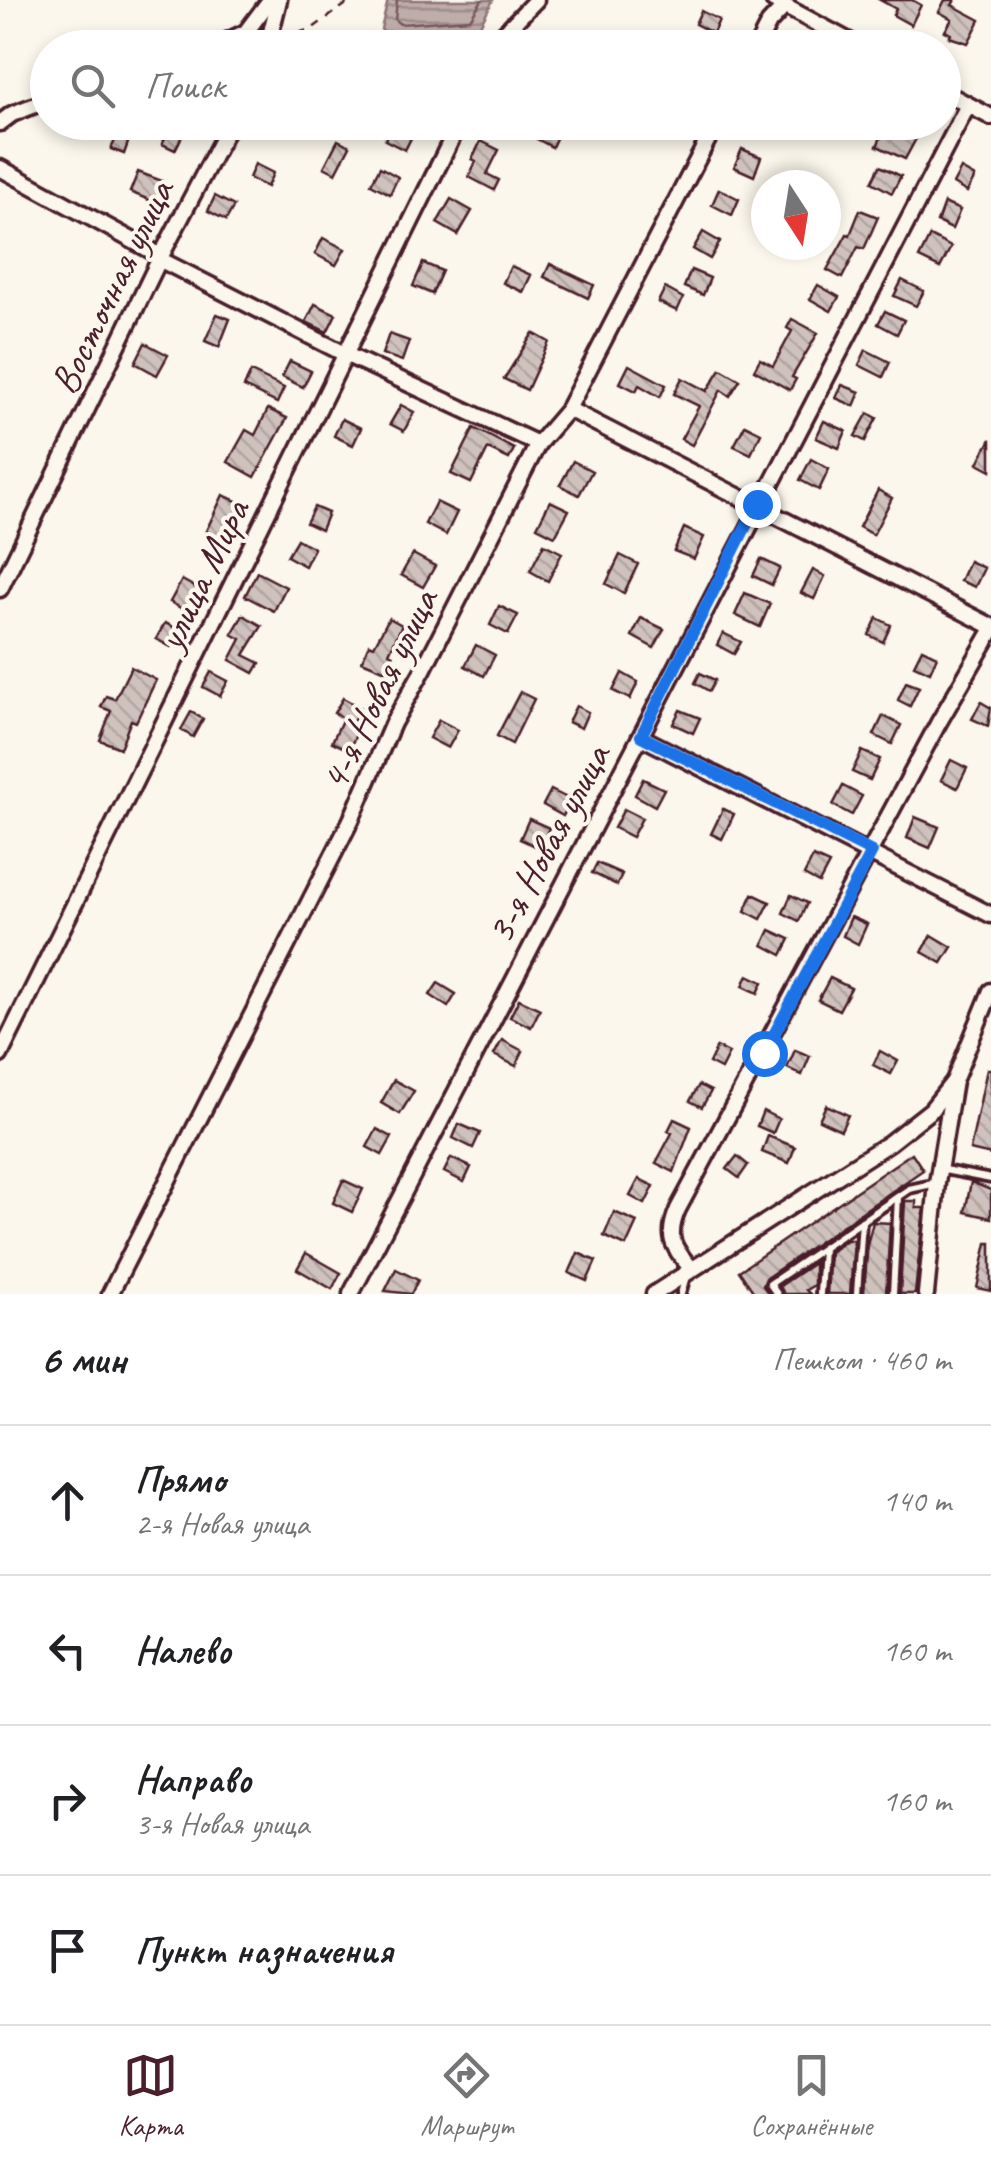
<!DOCTYPE html>
<html lang="ru">
<head>
<meta charset="utf-8">
<style>
	body { margin:0; font-family:Caveat,sans-serif; background:#f2f2f2; color:#202124 }
	.compass { position:absolute; left:751px; top:170px; width:90px; height:90px; border-radius:50%; background:#fff; box-shadow:0 5px 15px #0003; rotate:168deg }
	.stop { position:absolute; width:30px; height:30px; margin:-22px; border:8px solid #1a73e8; border-radius:50%; background:#fff }
	.stop.end { background:#1a73e8; border-color:#fff; box-shadow:0 2px 10px #0008 }
	.list { margin:0; padding:0; list-style:none }
	h2 { display:flex; justify-content:space-between; align-items:center; height:130px; margin:0; padding:0 40px; font-size:42px }
	h2 small { font-size:32px; font-weight:400; color:#757577 }
	.list li { display:grid; grid-template-columns:65px 1fr auto; gap:30px; align-items:center; box-sizing:border-box; height:150px; padding:0 40px; border-top:2px solid #e0e0e0 }
	.list b { display:block; font-size:38px; white-space:nowrap }
	.list p { margin:0; font-size:32px; white-space:nowrap; color:#757577 }
	.list em { font-size:32px; font-style:normal; color:#757577 }
	.icon { flex:none; width:55px; height:55px; fill:none; stroke:currentColor; stroke-width:2; stroke-linecap:round; stroke-linejoin:round }
	.map { position:relative; flex:none; width:991px; height:1294px; overflow:hidden }
	.search { position:absolute; background:#fff; box-shadow:0 5px 15px #0003; left:30px; right:30px; top:30px; height:110px; display:flex; align-items:center; gap:25px; box-sizing:border-box; padding:0 35px; border-radius:55px; color:#757577; font-size:38px }
	.sheet { height:730px; background:#fff }
	nav { display:flex; justify-content:space-around; align-items:center; box-sizing:border-box; height:140px; border-top:2px solid #e0e0e0; background:#fff; font-size:28px; color:#757577 }
	nav a { display:grid; justify-items:center; gap:5px }
	nav .on { color:#4a1f2b }
	.map>svg:first-child { display:block }
</style>
</head>
<body>
<div class="map">
<svg width="991" height="1294" viewBox="0 0 991 1294">
	<defs>
		<pattern id="water-rules" width="6" height="5" patternUnits="userSpaceOnUse" patternTransform="scale(2.5)"><rect width="6" height="5" fill="#bfadaa"/><path d="M0 2.5h6" fill="none" stroke="#9d8c8b"/></pattern>
		<pattern id="building-back-hatch" width="6" height="6" patternUnits="userSpaceOnUse" patternTransform="scale(2.5)"><rect width="6" height="6" fill="#cfc2bc"/><path d="M-1 5l2 2M0 0l6 6M5-1l2 2" fill="none" stroke="#b3a6a2"/></pattern>
	</defs>
	<rect width="100%" height="100%" fill="#fbf7ec"/>
	<filter id="ink" filterUnits="userSpaceOnUse"><feTurbulence type="fractalNoise" baseFrequency=".01" numOctaves="2"/><feDisplacementMap in="SourceGraphic" scale="20" xChannelSelector="R" yChannelSelector="G"/><feConvolveMatrix kernelMatrix="1 2 1 2 8 2 1 2 1" color-interpolation-filters="sRGB"/></filter>
	<g filter="url(#ink)">
		<polygon fill="url(#water-rules)" stroke="#907477" stroke-width="2.5" points="388,0 493,0 478,29 391,35 384,34 381,29"/>
		<g fill="none" stroke-linecap="round" stroke-linejoin="round">
			<polyline stroke="#79585e" stroke-width="2.5" points="397,0 395,20 400,24 470,19 482,0"/>
		</g>
		<g fill="url(#building-back-hatch)" stroke="#4a1f2b" stroke-width="2.5">
			<polygon points="880,0 912,0 921,5 911,25 893,15 896,9"/>
			<polygon points="945,0 955,0 952,5 980,20 968,43 949,37 951,34 945,31 952,19 939,12"/>
			<polygon points="701,11 719,20 713,33 695,24"/>
			<polygon points="524,122 531,122 557,136 552,147 520,130"/>
			<polygon points="900,122 925,122 905,159 877,146 883,133 892,138"/>
			<polygon points="392,126 412,136 405,150 385,140"/>
			<polygon points="169,130 182,136 175,150 162,144"/>
			<polygon points="117,136 129,140 124,154 111,149"/>
			<polygon points="338,140 350,146 336,173 324,167"/>
			<polygon points="481,141 499,150 487,174 499,180 494,190 469,177 476,161 472,159"/>
			<polygon points="742,149 761,157 754,176 734,167"/>
			<polygon points="255,164 273,173 267,187 249,178"/>
			<polygon points="880,166 901,176 892,193 872,182"/>
			<polygon points="380,167 398,177 390,194 371,184"/>
			<polygon points="961,169 975,177 967,192 953,184"/>
			<polygon points="138,172 162,181 154,202 130,192"/>
			<polygon points="719,189 739,199 732,215 712,205"/>
			<polygon points="215,196 234,206 226,220 208,211"/>
			<polygon points="451,199 472,211 458,235 437,223"/>
			<polygon points="944,203 960,210 952,229 937,222"/>
			<polygon points="860,210 878,217 864,249 858,247 842,278 827,270 847,234 850,235"/>
			<polygon points="703,232 720,242 710,259 693,249"/>
			<polygon points="930,236 951,247 940,268 919,258"/>
			<polygon points="323,238 345,249 336,265 315,254"/>
			<polygon points="423,263 442,271 432,294 413,286"/>
			<polygon points="550,264 594,285 588,298 544,277"/>
			<polygon points="511,266 531,275 523,292 503,283"/>
			<polygon points="691,270 710,278 703,295 684,287"/>
			<polygon points="902,280 924,291 916,306 894,296"/>
			<polygon points="818,285 839,297 831,311 810,299"/>
			<polygon points="665,288 683,298 677,311 658,302"/>
			<polygon points="315,304 336,314 327,332 306,322"/>
			<polygon points="885,311 904,320 897,334 878,324"/>
			<polygon points="217,314 230,319 219,347 205,341"/>
			<polygon points="792,319 818,333 792,377 796,379 790,390 754,370 760,359 773,366 792,331 787,328"/>
			<polygon points="533,333 549,342 527,390 504,379"/>
			<polygon points="389,334 409,341 402,361 382,354"/>
			<polygon points="145,343 168,355 157,375 135,363"/>
			<polygon points="866,350 890,362 883,377 859,365"/>
			<polygon points="290,361 311,371 303,387 282,377"/>
			<polygon points="629,365 666,385 660,397 639,385 636,391 620,383"/>
			<polygon points="721,369 740,380 730,396 721,390 692,445 681,439 699,406 674,394 682,378 707,391"/>
			<polygon points="251,372 284,388 277,403 244,387"/>
			<polygon points="842,385 860,392 854,406 836,398"/>
			<polygon points="401,405 414,412 404,431 390,424"/>
			<polygon points="268,409 287,418 255,477 228,462 246,430 255,435"/>
			<polygon points="868,413 877,418 865,441 855,436"/>
			<polygon points="342,419 361,428 353,445 334,436"/>
			<polygon points="824,421 846,431 839,448 816,438"/>
			<polygon points="745,425 761,433 751,454 734,446"/>
			<polygon points="474,428 514,449 509,459 488,449 471,483 451,474"/>
			<polygon points="991,439 991,470 978,463"/>
			<polygon points="811,459 829,469 819,490 800,480"/>
			<polygon points="573,461 592,471 579,495 560,485"/>
			<polygon points="878,490 892,498 873,535 859,527"/>
			<polygon points="223,495 241,503 224,539 206,531"/>
			<polygon points="550,501 569,510 555,536 537,527"/>
			<polygon points="436,502 457,512 446,535 425,524"/>
			<polygon points="314,507 328,513 321,530 306,523"/>
			<polygon points="684,528 704,537 694,559 674,551"/>
			<polygon points="297,539 314,548 305,566 287,556"/>
			<polygon points="544,544 562,553 548,581 530,571"/>
			<polygon points="413,554 435,566 423,587 401,575"/>
			<polygon points="620,555 638,564 624,593 606,584"/>
			<polygon points="761,559 780,568 772,585 753,576"/>
			<polygon points="969,561 984,568 975,587 960,581"/>
			<polygon points="813,570 825,576 814,599 801,593"/>
			<polygon points="257,572 286,587 274,611 245,596"/>
			<polygon points="182,580 200,590 188,612 170,602"/>
			<polygon points="745,593 770,604 760,627 735,615"/>
			<polygon points="499,606 518,615 508,634 490,625"/>
			<polygon points="243,615 262,626 244,655 260,663 254,673 230,660 241,639 232,634"/>
			<polygon points="389,618 402,625 389,653 393,655 386,671 362,661 369,644 374,646"/>
			<polygon points="641,618 664,629 654,648 632,636"/>
			<polygon points="877,618 891,625 883,642 869,635"/>
			<polygon points="165,623 180,630 171,647 156,639"/>
			<polygon points="723,633 741,642 734,654 717,645"/>
			<polygon points="476,645 495,655 484,676 465,666"/>
			<polygon points="922,649 937,656 930,672 914,665"/>
			<polygon points="131,667 156,680 136,722 131,720 120,748 100,740 111,711 101,707 106,696 115,699"/>
			<polygon points="211,672 228,681 220,696 203,687"/>
			<polygon points="622,673 638,682 630,699 613,691"/>
			<polygon points="700,673 715,680 709,691 695,683"/>
			<polygon points="906,682 919,687 910,706 898,700"/>
			<polygon points="520,692 534,699 512,744 497,736"/>
			<polygon points="343,698 361,708 350,727 358,730 349,750 332,742 343,718 334,713"/>
			<polygon points="981,702 991,708 988,726 972,719"/>
			<polygon points="576,706 588,712 581,728 568,722"/>
			<polygon points="680,710 700,718 693,733 673,724"/>
			<polygon points="191,712 203,719 193,737 181,730"/>
			<polygon points="883,716 901,725 892,744 874,735"/>
			<polygon points="439,720 458,730 448,748 429,738"/>
			<polygon points="862,751 880,759 870,780 852,772"/>
			<polygon points="951,760 967,768 957,788 941,780"/>
			<polygon points="643,779 664,789 655,806 635,795"/>
			<polygon points="843,786 862,796 852,815 833,805"/>
			<polygon points="551,790 571,800 563,816 543,805"/>
			<polygon points="624,809 642,818 632,837 614,828"/>
			<polygon points="723,809 734,814 722,839 711,834"/>
			<polygon points="915,817 939,827 930,848 907,838"/>
			<polygon points="529,819 549,828 540,848 520,839"/>
			<polygon points="813,857 829,864 819,883 804,875"/>
			<polygon points="597,863 622,874 617,885 592,873"/>
			<polygon points="753,894 770,902 761,919 745,911"/>
			<polygon points="791,895 807,903 799,921 783,913"/>
			<polygon points="851,917 867,924 858,944 843,936"/>
			<polygon points="770,930 790,939 782,955 763,945"/>
			<polygon points="932,935 952,947 942,963 922,952"/>
			<polygon points="748,975 763,982 758,993 743,986"/>
			<polygon points="830,978 851,988 839,1010 818,1000"/>
			<polygon points="438,983 456,994 448,1007 430,995"/>
			<polygon points="519,999 540,1009 531,1027 510,1017"/>
			<polygon points="502,1040 523,1051 516,1066 494,1055"/>
			<polygon points="717,1047 729,1053 721,1069 709,1063"/>
			<polygon points="795,1050 810,1056 802,1075 787,1068"/>
			<polygon points="880,1051 898,1061 891,1074 873,1065"/>
			<polygon points="987,1069 991,1069 991,1155 970,1150"/>
			<polygon points="394,1080 414,1091 400,1114 381,1103"/>
			<polygon points="699,1085 711,1091 702,1107 690,1101"/>
			<polygon points="826,1105 848,1115 841,1130 819,1120"/>
			<polygon points="763,1111 779,1119 773,1133 757,1126"/>
			<polygon points="674,1119 691,1127 674,1172 656,1163 672,1133 668,1131"/>
			<polygon points="459,1124 480,1133 473,1148 453,1138"/>
			<polygon points="377,1129 392,1137 382,1155 367,1147"/>
			<polygon points="768,1136 795,1147 789,1163 762,1152"/>
			<polygon points="912,1153 923,1170 766,1278 763,1286 769,1294 755,1294 739,1271"/>
			<polygon points="737,1156 748,1165 739,1178 727,1169"/>
			<polygon points="451,1158 471,1167 464,1182 444,1172"/>
			<polygon points="639,1179 654,1186 645,1204 630,1196"/>
			<polygon points="343,1180 363,1189 352,1212 333,1203"/>
			<polygon points="971,1182 991,1190 991,1218 965,1212"/>
			<polygon points="905,1201 916,1201 916,1208 924,1208 915,1294 900,1294"/>
			<polygon points="614,1212 637,1222 626,1246 604,1236"/>
			<polygon points="873,1222 890,1223 886,1294 864,1294 868,1241"/>
			<polygon points="847,1240 854,1240 850,1294 827,1294 830,1252"/>
			<polygon points="987,1243 991,1243 991,1291 977,1288"/>
			<polygon points="306,1253 341,1273 332,1289 297,1269"/>
			<polygon points="578,1253 596,1261 587,1281 569,1273"/>
			<polygon points="814,1263 814,1285 806,1290 810,1294 784,1294 780,1286"/>
			<polygon points="396,1269 418,1280 411,1294 385,1291"/>
		</g>
		<g fill="none" stroke-linecap="round" stroke-linejoin="round">
			<g stroke="#4a1f2b" stroke-width="14">
				<g id="lane">
					<polyline points="939,1169 991,1179"/>
					<polyline points="681,1294 686,1276"/>
					<polyline points="777,1294 770,1284 909,1189 937,1183"/>
					<polyline points="820,1294 823,1249"/>
					<polyline points="857,1294 862,1221"/>
					<polyline points="893,1294 898,1197"/>
				</g>
			</g>
			<g stroke="#4a1f2b" stroke-width="21">
				<g id="street">
					<polyline points="773,0 862,48"/>
					<polyline points="213,48 246,32 270,0"/>
					<polyline points="267,48 279,0"/>
					<polyline points="497,48 504,33 536,0"/>
					<polyline points="756,48 769,23 785,6"/>
					<polyline points="944,92 991,117"/>
					<polyline points="0,123 12,114 48,100"/>
					<polyline points="0,168 161,256"/>
					<polyline points="159,259 347,355 538,444"/>
					<polyline points="568,409 991,626"/>
					<polyline points="0,589 161,256 231,122"/>
					<polyline points="641,737 991,915"/>
					<polyline points="0,1055 460,122"/>
					<path d="M691,1268C672,1247 666,1236 678,1209L939,722L991,632"/>
					<polyline points="110,1294 351,820 393,723 423,670 538,444 568,409 717,122"/>
					<path d="M351,1294C557,898 759,500 968,105"/>
					<polyline points="654,1294 889,1143 931,1110 954,1081"/>
					<polyline points="926,1294 937,1183 954,1081 991,991"/>
				</g>
			</g>
			<polyline stroke="#4a1f2b" stroke-width="2.5" stroke-dasharray="8 8" stroke-linecap="butt" points="284,38 313,28 352,0"/>
			<use href="#lane" stroke="#fbf7ec" stroke-width="6"/>
			<use href="#street" stroke="#fbf7ec" stroke-width="14"/>
		</g>
	</g>
	<g fill="none" stroke-linecap="round" stroke-linejoin="round" filter="url(#ink)">
		<polyline stroke="#1a73e8" stroke-width="12" points="757,504 641,736 872,852 764,1053"/>
	</g>
	<g text-anchor="middle" dominant-baseline="central" stroke-width="8" stroke-linejoin="round" paint-order="stroke">
		<g font-size="40" fill="#4a1f2b" stroke="#fbf7ec">
			<text transform="translate(112 287) rotate(-64)">Восточная улица</text>
			<text transform="translate(203 575) rotate(-64)">улица Мира</text>
			<text transform="translate(379 690) rotate(-64)">4-я Новая улица</text>
			<text transform="translate(548 844) rotate(-62)">3-я Новая улица</text>
		</g>
	</g>
</svg>
<svg class="compass" viewBox="-18 -18 36 36"><path d="M0-13l5 13h-10z" fill="#e53935"/><path d="M0 13l5-13h-10z" fill="#757577"/></svg>
<div class="stop" style="left:764px;top:1053px"></div>
<div class="stop end" style="left:757px;top:504px"></div>
<div class="search"><svg class="icon" aria-label="search" viewBox="0 0 24 24"><circle cx="10" cy="10" r="6"/><path d="M15 15l6 6"/></svg>Поиск</div>
</div>
<section class="sheet">
<h2>6 мин<small>Пешком · 460 m</small></h2>
<ul class="list">
<li><svg class="icon" aria-label="ahead" viewBox="0 0 24 24"><path d="M12 20V5M6 11l6-6 6 6"/></svg><div><b>Прямо</b><p>2-я Новая улица</p></div><em>140 m</em></li>
<li><svg class="icon" aria-label="left" viewBox="0 0 24 24"><path d="M17 20v-9H6M10 6l-5 5 5 5"/></svg><div><b>Налево</b></div><em>160 m</em></li>
<li><svg class="icon" aria-label="right" viewBox="0 0 24 24"><path d="M7 20v-9h11M14 6l5 5-5 5"/></svg><div><b>Направо</b><p>3-я Новая улица</p></div><em>160 m</em></li>
<li><svg class="icon" aria-label="arrive" viewBox="0 0 24 24"><path d="M6 21V4h12l-3 4 3 4H6"/></svg><div><b>Пункт назначения</b></div></li>
</ul>
</section>
<nav>
<a class="on"><svg class="icon" aria-label="map" viewBox="0 0 24 24"><path d="M3 6l6-2 6 2 6-2v14l-6 2-6-2-6 2zM9 4v14M15 6v14"/></svg>Карта</a>
<a><svg class="icon" aria-label="directions" viewBox="0 0 24 24"><path d="M12 3l9 9-9 9-9-9zM9 14v-3h6M13 9l2 2-2 2"/></svg>Маршрут</a>
<a><svg class="icon" aria-label="saved" viewBox="0 0 24 24"><path d="M7 4h10v16l-5-4-5 4z"/></svg>Сохранённые</a>
</nav>
</body>
</html>
